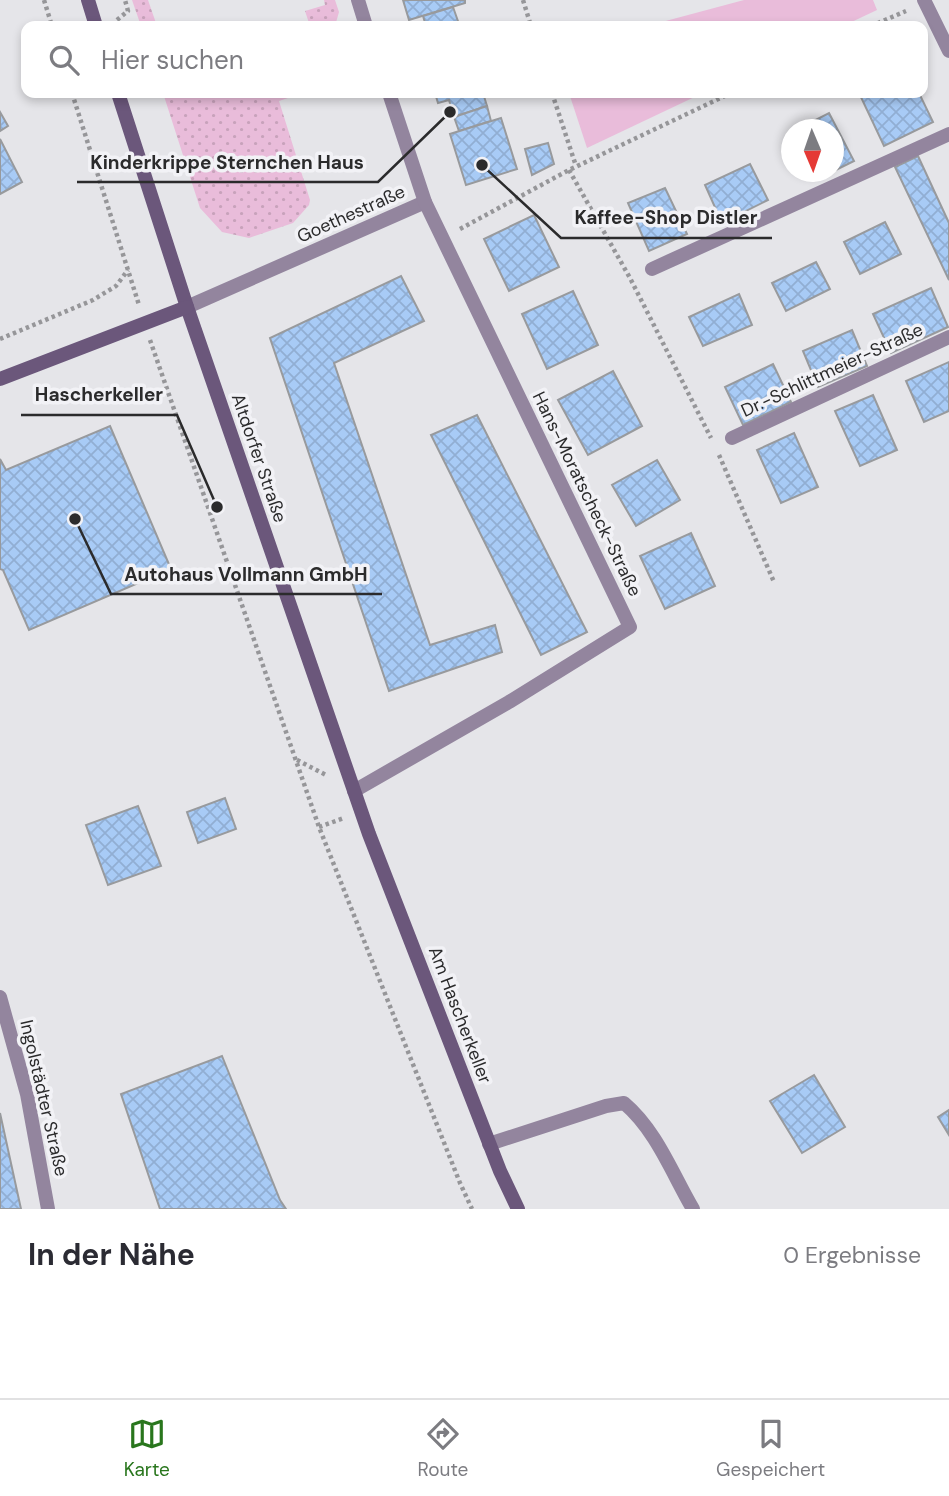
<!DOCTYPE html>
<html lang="de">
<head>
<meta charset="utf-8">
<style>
	body { margin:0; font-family:"DM Sans",sans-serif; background:#f7f7f7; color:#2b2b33 }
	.compass { position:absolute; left:781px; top:119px; width:63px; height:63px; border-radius:50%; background:#fff; box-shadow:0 4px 10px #0003; rotate:178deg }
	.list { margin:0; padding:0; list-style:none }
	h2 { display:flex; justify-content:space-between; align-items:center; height:91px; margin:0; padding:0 28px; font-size:30px }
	h2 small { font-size:23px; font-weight:400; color:#7c7c81 }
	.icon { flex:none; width:38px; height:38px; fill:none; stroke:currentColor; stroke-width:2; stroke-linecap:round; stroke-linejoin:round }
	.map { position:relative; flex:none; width:949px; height:1209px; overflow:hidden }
	.search { position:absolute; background:#fff; box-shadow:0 4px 10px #0003; left:21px; right:21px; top:21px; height:77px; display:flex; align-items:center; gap:18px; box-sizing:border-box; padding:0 24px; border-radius:14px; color:#7c7c81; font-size:26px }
	.sheet { height:189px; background:#fff }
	nav { display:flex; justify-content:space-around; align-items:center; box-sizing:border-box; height:98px; border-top:2px solid #e1e1e2; background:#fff; font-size:19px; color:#7c7c81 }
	nav a { display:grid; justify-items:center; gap:4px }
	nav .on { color:#29761d }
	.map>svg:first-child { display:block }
</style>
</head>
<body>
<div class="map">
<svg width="949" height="1209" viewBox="0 0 949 1209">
	<defs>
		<pattern id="grass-dots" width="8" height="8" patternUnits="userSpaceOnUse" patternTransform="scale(1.75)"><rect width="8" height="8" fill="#e9bcda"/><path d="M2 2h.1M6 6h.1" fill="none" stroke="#c8a2bb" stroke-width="1.8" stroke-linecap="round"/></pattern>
		<pattern id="building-cross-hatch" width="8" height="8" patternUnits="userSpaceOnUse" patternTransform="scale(1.75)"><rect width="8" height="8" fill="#a8cbf6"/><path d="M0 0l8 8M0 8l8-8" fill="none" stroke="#91aed3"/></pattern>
	</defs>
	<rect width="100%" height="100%" fill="#e5e5e9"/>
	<g fill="url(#grass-dots)">
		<polygon points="132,0 148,0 157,26 141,26"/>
		<polygon points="324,0 335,0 339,12 335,26 310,26 305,11 325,5"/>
		<polygon points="163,93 303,93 279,101 310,200 309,205 293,223 249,238 222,232 200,208"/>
	</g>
	<g fill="#e9bcda">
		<polygon points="744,0 873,0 877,10 843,26 647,26"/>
		<polygon points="569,93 703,93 587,148"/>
	</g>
	<g fill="url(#building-cross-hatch)" stroke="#989a9d" stroke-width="2">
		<polygon points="403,0 465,0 465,3 409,20"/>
		<polygon points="453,7 459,24 426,26 423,16"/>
		<polygon points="435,93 483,93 487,106 454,117 449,100 438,103"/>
		<polygon points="859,93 919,93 933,122 884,146"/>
		<polygon points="487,106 491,121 459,131 454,117"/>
		<polygon points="0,112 8,126 0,131"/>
		<polygon points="829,113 854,161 834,171 834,130 796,130"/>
		<polygon points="501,118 517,169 466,185 450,134"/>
		<polygon points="0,139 22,182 0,194"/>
		<polygon points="548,143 554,164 532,175 525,149"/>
		<polygon points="918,156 949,223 949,280 895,167"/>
		<polygon points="750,164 768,200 722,223 705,185"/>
		<polygon points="811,172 833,172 816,180"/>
		<polygon points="665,188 687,234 649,251 628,203"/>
		<polygon points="534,215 559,267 509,291 484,239"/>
		<polygon points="885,222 901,254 860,274 844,242"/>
		<polygon points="816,262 830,289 786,311 772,283"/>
		<polygon points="401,276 424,321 334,363 430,645 495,625 502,652 389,691 270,338"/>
		<polygon points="931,288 948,327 891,353 873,314"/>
		<polygon points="573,291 598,345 547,369 522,314"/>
		<polygon points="739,294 752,325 703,346 689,317"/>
		<polygon points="852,330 867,366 818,387 803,351"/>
		<polygon points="949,362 949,411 924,422 906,381"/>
		<polygon points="773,364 791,402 743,425 725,387"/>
		<polygon points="613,371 642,426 588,455 558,400"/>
		<polygon points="873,395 897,450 860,466 835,411"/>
		<polygon points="477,415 587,632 541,655 431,435"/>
		<polygon points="110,426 171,569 29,630 3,570 0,569 0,459 6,470"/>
		<polygon points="794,433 818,487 781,503 757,450"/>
		<polygon points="657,460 680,500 636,526 612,485"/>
		<polygon points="691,533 715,586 665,609 640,556"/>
		<polygon points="225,798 236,829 198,843 187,812"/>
		<polygon points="138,806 161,866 108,885 86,825"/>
		<polygon points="222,1056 280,1200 286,1209 160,1209 121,1094"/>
		<polygon points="814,1075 845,1127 802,1153 770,1101"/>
		<polygon points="949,1110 949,1135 938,1117"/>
		<polygon points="0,1113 21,1209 0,1209"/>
	</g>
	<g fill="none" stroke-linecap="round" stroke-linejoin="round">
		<g stroke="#969699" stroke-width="4.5" stroke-dasharray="3.5 3.5" stroke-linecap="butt">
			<polyline points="44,0 52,26"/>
			<polyline points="523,0 531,26"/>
			<polyline points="117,20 128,11 125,0"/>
			<polyline points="871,26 906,11"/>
			<polyline points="72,93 139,305"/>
			<polyline points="552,93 576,166"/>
			<polyline points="569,170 630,278 711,438"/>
			<polyline points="460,229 569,170 731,93"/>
			<polyline points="0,339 93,300 116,286 128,270"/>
			<polyline points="150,340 319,827 460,1183 472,1209"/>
			<polyline points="719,455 774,582"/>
			<polyline points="297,760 326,775"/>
			<polyline points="319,827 344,818"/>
		</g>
		<path stroke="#93859e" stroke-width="14" d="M489,1144L606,1106L624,1103C656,1130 672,1173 693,1209"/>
		<g stroke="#93859e" stroke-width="14">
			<polyline points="358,0 366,26"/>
			<polyline points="924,0 949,51"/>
			<polyline points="652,269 949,134"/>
			<polyline points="187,307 425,202"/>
			<polyline points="732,438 949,337"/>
			<polyline points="354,791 509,702 630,627 425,202 389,93"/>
			<polyline points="0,997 27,1094 48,1209"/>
		</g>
		<g stroke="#6b577b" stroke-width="14">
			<polyline points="88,0 96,26"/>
			<polyline points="118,93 187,307 369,834 500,1171 518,1209"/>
			<polyline points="0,379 187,307"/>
		</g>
	</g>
	<g text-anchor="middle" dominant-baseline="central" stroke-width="7" stroke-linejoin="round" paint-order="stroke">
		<g font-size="18" fill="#2b2b2c" stroke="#f2f2f6">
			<text transform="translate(351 214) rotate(-24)">Goethestraße</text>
			<text transform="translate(832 370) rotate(-25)">Dr.-Schlittmeier-Straße</text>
			<text transform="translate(259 458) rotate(71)">Altdorfer Straße</text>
			<text transform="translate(587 494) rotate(64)">Hans-Moratscheck-Straße</text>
			<text transform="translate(460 1015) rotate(69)">Am Hascherkeller</text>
			<text transform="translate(44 1098) rotate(77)">Ingolstädter Straße</text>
		</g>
	</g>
	<path fill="none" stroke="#2b2b2c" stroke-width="2.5" d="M450 112L378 182H77M482 165L561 238H772M217 507L177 415H21M75 519L111 594H382"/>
	<g fill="#2b2b2c" stroke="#f2f2f6" stroke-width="2.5">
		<circle cx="450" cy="112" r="7"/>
		<circle cx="482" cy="165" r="7"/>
		<circle cx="217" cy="507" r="7"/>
		<circle cx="75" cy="519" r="7"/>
	</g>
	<g font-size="19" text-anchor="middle" font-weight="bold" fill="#2b2b2c" stroke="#f2f2f6" stroke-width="7" stroke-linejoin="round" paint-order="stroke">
		<text x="227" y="169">Kinderkrippe Sternchen Haus</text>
		<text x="666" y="224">Kaffee-Shop Distler</text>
		<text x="99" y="401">Hascherkeller</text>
		<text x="246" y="581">Autohaus Vollmann GmbH</text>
	</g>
</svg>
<svg class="compass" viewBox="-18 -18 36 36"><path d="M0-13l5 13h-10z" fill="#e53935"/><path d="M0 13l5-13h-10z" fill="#7c7c81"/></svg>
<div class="search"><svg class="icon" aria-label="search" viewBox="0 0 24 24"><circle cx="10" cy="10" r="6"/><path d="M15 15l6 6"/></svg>Hier suchen</div>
</div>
<section class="sheet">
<h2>In der Nähe<small>0 Ergebnisse</small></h2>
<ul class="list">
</ul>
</section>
<nav>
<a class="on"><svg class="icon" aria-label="map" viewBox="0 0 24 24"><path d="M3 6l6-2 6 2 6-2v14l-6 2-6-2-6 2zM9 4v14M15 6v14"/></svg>Karte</a>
<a><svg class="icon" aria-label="directions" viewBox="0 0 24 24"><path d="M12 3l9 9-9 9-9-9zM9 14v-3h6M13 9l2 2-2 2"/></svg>Route</a>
<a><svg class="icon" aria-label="saved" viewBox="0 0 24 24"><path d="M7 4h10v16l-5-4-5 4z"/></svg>Gespeichert</a>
</nav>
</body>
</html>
